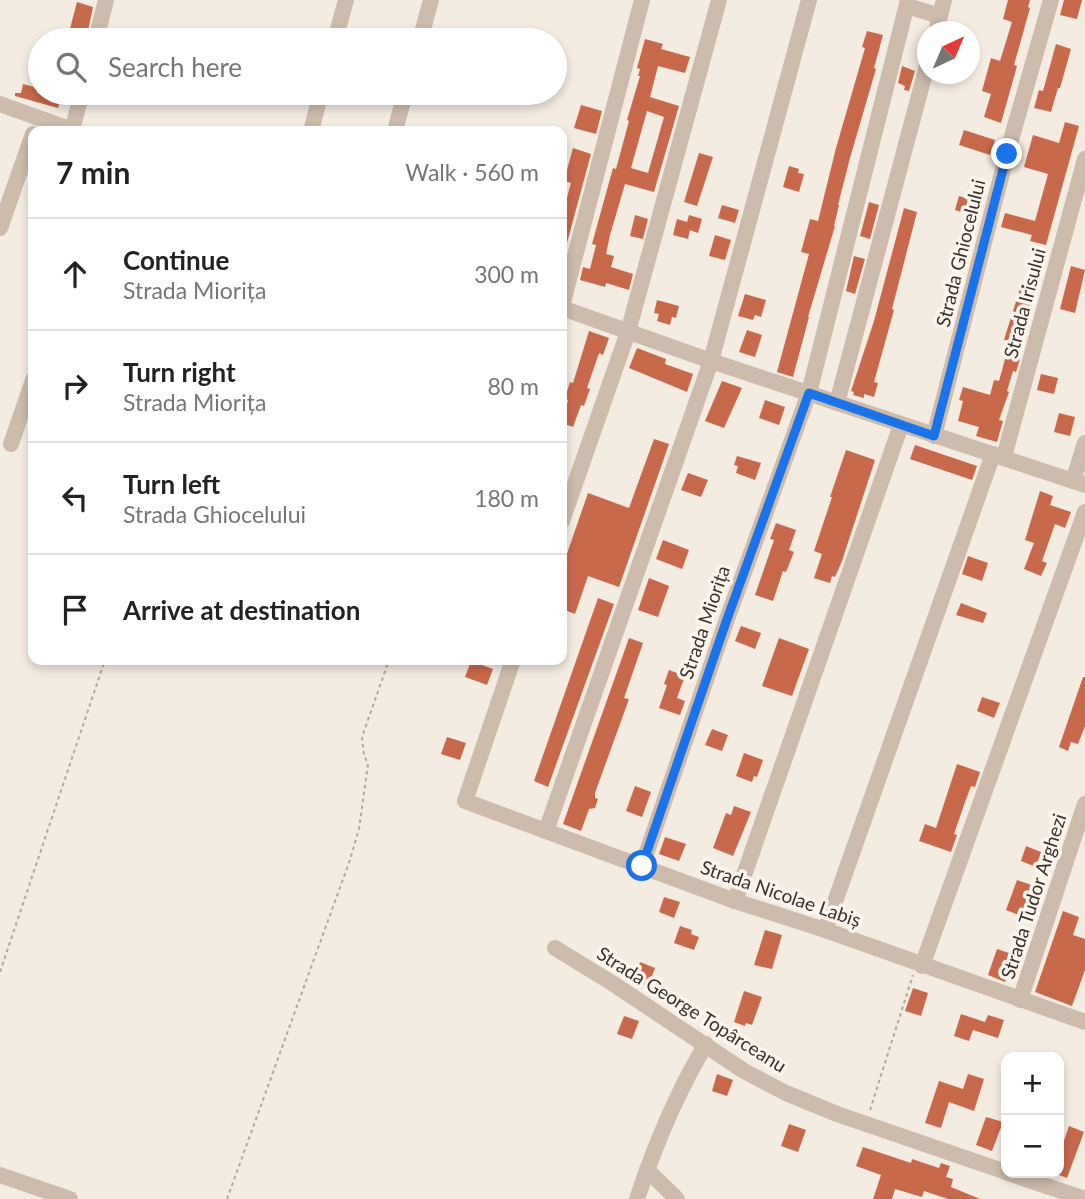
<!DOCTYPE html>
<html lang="en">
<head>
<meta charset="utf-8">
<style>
	body { margin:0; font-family:Lato,sans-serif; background:#f2f2f2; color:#222 }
	.controls { position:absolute; right:21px; bottom:21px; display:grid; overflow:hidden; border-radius:14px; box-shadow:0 4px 10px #0003 }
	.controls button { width:63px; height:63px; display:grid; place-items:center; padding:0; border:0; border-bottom:2px solid #e0e0e0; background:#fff; color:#222; font:35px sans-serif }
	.compass { position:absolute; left:917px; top:21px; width:63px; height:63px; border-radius:50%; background:#fff; box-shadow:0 4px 10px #0003; rotate:44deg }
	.stop { position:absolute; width:21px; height:21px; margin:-16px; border:5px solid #1a73e8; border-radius:50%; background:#fff }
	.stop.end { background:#1a73e8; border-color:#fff; box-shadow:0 2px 7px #0008 }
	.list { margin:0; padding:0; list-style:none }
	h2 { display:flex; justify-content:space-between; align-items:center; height:91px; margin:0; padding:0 28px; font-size:30px }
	h2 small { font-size:23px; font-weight:400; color:#767676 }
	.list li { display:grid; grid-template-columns:46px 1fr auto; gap:21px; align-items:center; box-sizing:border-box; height:112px; padding:0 28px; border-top:2px solid #e0e0e0 }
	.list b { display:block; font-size:26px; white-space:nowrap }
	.list p { margin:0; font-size:23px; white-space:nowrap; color:#767676 }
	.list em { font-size:23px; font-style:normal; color:#767676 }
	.icon { flex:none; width:38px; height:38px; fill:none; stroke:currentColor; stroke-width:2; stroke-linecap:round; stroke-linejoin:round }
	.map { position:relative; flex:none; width:1085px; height:1199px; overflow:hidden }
	.search { position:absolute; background:#fff; box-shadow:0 4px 10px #0003; left:28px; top:28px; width:539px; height:77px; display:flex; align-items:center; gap:18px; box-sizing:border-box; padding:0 24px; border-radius:38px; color:#767676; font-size:26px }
	.panel { position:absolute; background:#fff; box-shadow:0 4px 10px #0003; left:28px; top:126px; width:539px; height:539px; border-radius:14px }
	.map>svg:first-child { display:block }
</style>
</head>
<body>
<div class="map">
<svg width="1085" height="1199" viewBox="0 0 1085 1199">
	<rect width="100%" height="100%" fill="#f4ebe1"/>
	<g fill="#c8694b" fill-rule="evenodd">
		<polygon points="1008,0 1030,0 1028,7 1030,8 1014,65 1017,66 1001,123 984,117 991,94 982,91 991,58 1000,61 1012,22 1003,19"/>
		<polygon points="1064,0 1082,0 1077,19 1060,15"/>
		<polygon points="77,2 93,7 86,40 67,40"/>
		<polygon points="867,31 883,35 874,68 876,69 850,158 838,205 839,205 834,226 835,226 808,317 809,317 793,377 777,372 809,254 801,252 810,219 818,221 836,148 865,48 862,47"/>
		<path d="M645,39L663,44L661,49L690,57L685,73L658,66L650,97L679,106L654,192L625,184L610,235L606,254L614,256L611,267L633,274L629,290L606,283L605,287L580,280L583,267L590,269L596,245L592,244L613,168L616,169L629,121L627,120L640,76H638L640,69L637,68ZM647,111L664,117L648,173L631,168Z"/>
		<polygon points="1056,44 1071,49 1060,88 1058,88 1051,112 1034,108 1039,90 1043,91"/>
		<polygon points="902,66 915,71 909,91 904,90 905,86 898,83"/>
		<polygon points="23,84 38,88 37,93 62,94 58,108 15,96 15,93 21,93"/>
		<polygon points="581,105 602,111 596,134 574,128"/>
		<polygon points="1065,122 1079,126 1046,245 1030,241 1032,235 1001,227 1005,213 1035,221 1048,174 1024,167 1033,135 1059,143"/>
		<polygon points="964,130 995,140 990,155 959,145"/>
		<polygon points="573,148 591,154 564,254 562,253 562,216 571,183 564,181"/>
		<polygon points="699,153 713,157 697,206 684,202"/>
		<polygon points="789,166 799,169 798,173 804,174 799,192 783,187"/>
		<polygon points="959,196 975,201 971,215 955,210"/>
		<polygon points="869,202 879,205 870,239 860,236"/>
		<polygon points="722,205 739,210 735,223 718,218"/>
		<polygon points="904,208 917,212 892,309 894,310 874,382 878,383 874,397 864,394 864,398 853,395 854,392 851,391 874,321"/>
		<polygon points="635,215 648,219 643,239 630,236"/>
		<polygon points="689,215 702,219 698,233 690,230 688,239 673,235 677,219 687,222"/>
		<polygon points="715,235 731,240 725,260 709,256"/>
		<polygon points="854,256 865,259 855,294 846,291"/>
		<polygon points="1071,266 1085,270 1075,313 1060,309"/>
		<polygon points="1022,282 1038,287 1033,305 1030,305 1022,337 1020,337 1016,354 1021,356 1016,372 1013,371 1007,391 1009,392 999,420 1003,421 997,442 976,436 979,427 958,421 963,401 959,400 963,387 990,395 994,380 999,381 1010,341 1004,340"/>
		<polygon points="745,294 766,300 761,317 755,315 753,320 738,316"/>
		<polygon points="657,300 679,306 676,318 672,317 670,325 657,321 659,314 654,313"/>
		<polygon points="747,330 762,335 755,357 739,352"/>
		<polygon points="589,331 609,338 603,355 599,353 587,388 590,389 584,406 581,405 573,427 562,423 568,400 565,398 570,382 573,383"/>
		<polygon points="637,348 666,359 665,364 693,374 687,392 629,368"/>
		<polygon points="1041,374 1058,378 1054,394 1037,390"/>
		<polygon points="722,381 742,388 724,428 705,421"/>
		<polygon points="765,400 785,407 779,425 759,418"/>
		<polygon points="1059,413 1075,417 1070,436 1054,432"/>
		<polygon points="654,439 669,444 619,587 588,576 575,614 562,609 562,568 588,493 629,508"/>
		<polygon points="915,445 977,466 972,480 910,459"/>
		<polygon points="846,450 875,460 842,561 835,577 832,576 830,583 814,578 822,554 814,551 832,497 830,497"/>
		<polygon points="737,456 761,463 755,480 736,473 738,466 734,465"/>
		<polygon points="688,473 708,480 701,497 681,490"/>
		<polygon points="1040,491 1053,496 1050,505 1071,512 1065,528 1055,524 1042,561 1047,563 1041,576 1024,569 1034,543 1025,540"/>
		<polygon points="776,523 796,530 789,550 794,552 786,572 783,571 773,601 755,595 774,540 770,539"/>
		<polygon points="663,540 689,550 682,569 656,559"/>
		<polygon points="968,556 988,563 982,581 962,574"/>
		<polygon points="649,578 669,586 658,617 638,610"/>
		<polygon points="598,598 614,604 548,787 534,781"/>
		<polygon points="961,603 987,613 983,623 956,615"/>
		<polygon points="741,626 761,633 755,649 735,641"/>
		<polygon points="629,638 643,643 624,698 629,699 595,793 595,798 598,799 595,808 589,809 581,831 563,824"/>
		<polygon points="779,638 809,649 792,696 762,686"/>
		<polygon points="471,661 493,669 487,685 465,677"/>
		<polygon points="669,670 685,676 677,698 685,701 680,715 659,708 667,685 664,684"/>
		<polygon points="1083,677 1085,677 1085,726 1078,744 1071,742 1068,751 1059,747"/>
		<polygon points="982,697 1000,703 994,718 977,711"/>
		<polygon points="712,729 728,735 722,751 705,745"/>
		<polygon points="447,737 466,743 460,760 441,754"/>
		<polygon points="744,753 763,760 757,777 754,776 752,782 736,776"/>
		<polygon points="957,764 980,772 975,787 971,786 964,805 954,834 957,835 951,852 919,841 925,824 936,828"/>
		<polygon points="635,786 651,792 642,817 626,811"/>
		<polygon points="734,806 751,812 733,856 713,848 726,813 731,815"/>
		<polygon points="665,837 686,844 679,861 659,854"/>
		<polygon points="1026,846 1041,852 1036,867 1021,861"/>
		<polygon points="1017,880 1040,888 1029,919 1006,910"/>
		<polygon points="664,897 680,902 674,918 659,912"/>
		<polygon points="1063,911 1079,917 1073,935 1085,939 1085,970 1072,1006 1035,992"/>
		<polygon points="680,926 692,930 691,934 699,937 694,950 674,943"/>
		<polygon points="765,930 782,935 772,969 754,965"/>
		<polygon points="997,949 1015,955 1005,982 988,975"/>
		<polygon points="640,962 655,968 648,986 633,981"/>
		<polygon points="913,988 928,993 921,1016 905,1011"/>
		<polygon points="744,991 762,997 752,1025 746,1023 745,1026 734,1022"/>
		<polygon points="961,1014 985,1022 988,1015 1004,1020 998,1038 973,1030 969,1041 954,1036"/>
		<polygon points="624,1016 639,1021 632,1039 617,1034"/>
		<polygon points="717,1074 733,1080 727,1096 712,1091"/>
		<polygon points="968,1074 984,1079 974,1111 949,1102 941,1128 925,1123 939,1081 963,1089"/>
		<polygon points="986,1117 1003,1122 992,1151 976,1145"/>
		<polygon points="789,1124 806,1130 798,1152 781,1146"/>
		<polygon points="1069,1126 1084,1132 1067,1178 1059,1175 1059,1155"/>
		<polygon points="863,1147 911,1163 912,1159 939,1168 941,1163 950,1166 946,1177 953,1179 951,1187 980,1199 948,1199 924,1191 922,1197 895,1189 892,1199 873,1199 881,1175 856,1166"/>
	</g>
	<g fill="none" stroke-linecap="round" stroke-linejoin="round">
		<g stroke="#b9a596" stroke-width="2" stroke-dasharray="3.5 3.5" stroke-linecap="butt">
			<polyline points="0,972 105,660"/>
			<polyline points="870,1110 913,975"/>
			<polyline points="227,1199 350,860 359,829 368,764 364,755 362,737 389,660"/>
		</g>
		<g stroke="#cdbbac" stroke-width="16">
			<polyline points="907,6 940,16"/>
			<polyline points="936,32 944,0"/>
			<polyline points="96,40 106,0"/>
			<polyline points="335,40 346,0"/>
			<polyline points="420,40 431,0"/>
			<polyline points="0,104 75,131"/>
			<polyline points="72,130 82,93"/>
			<polyline points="311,131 321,93"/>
			<polyline points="395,131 405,93"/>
			<polyline points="0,228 33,134"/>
			<polyline points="562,306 642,0"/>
			<polyline points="562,308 711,361 1085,485"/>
			<polyline points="837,403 928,62"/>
			<polyline points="934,436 1007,154 1051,0"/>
			<polyline points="11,444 33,380"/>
			<polyline points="1004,457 1085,159"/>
			<polyline points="1073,481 1085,443"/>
			<polyline points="562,521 628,332 719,0"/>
			<polyline points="513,660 465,801 735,901 825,930 1085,1022"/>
			<polyline points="546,831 711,361 809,0"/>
			<polyline points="642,866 726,622 809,393 908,0"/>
			<polyline points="735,901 901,425"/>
			<polyline points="825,930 993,454"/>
			<polyline points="555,948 612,983 744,1071 786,1093 837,1114 1006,1172"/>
			<polyline points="922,966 1085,512"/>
			<polyline points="1020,1000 1085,804"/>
			<polyline points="647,1170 677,1199"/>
			<polyline points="1008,1173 1085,1199"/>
			<polyline points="0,1175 70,1199"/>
			<path d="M637,1199C655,1145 677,1092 706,1044"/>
		</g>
	</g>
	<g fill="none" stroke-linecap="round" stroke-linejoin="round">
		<polyline stroke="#1a73e8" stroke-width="9" points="642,866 726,622 809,393 934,436 1007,154"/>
	</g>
	<g text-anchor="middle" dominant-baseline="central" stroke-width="7" stroke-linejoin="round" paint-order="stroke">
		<g font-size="19" fill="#3b302b" stroke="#fbf5ee">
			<text transform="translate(960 253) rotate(-76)">Strada Ghiocelului</text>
			<text transform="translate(1024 303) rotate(-75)">Strada Irisului</text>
			<text transform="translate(704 622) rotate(-71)">Strada Miorița</text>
			<text transform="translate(781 893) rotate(19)">Strada Nicolae Labiș</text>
			<text transform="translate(1033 896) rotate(-72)">Strada Tudor Arghezi</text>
			<text transform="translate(692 1009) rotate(32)">Strada George Topârceanu</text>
		</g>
	</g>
</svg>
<div class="controls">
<button>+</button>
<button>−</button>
</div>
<svg class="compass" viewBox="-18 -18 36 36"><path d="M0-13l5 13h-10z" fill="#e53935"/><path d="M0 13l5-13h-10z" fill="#767676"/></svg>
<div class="stop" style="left:642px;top:866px"></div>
<div class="stop end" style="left:1007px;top:154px"></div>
<div class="search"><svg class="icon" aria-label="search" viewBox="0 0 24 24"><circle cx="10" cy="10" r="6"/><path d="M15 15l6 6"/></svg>Search here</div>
<section class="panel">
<h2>7 min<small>Walk · 560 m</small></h2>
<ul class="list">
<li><svg class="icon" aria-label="ahead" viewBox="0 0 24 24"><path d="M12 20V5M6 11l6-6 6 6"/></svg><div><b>Continue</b><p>Strada Miorița</p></div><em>300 m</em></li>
<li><svg class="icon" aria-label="right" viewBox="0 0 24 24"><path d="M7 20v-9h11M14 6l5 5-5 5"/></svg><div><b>Turn right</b><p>Strada Miorița</p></div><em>80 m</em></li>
<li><svg class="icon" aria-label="left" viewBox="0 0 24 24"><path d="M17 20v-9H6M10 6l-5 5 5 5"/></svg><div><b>Turn left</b><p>Strada Ghiocelului</p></div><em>180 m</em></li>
<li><svg class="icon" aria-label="arrive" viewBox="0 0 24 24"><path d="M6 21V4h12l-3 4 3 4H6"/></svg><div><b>Arrive at destination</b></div></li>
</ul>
</section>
</div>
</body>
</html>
